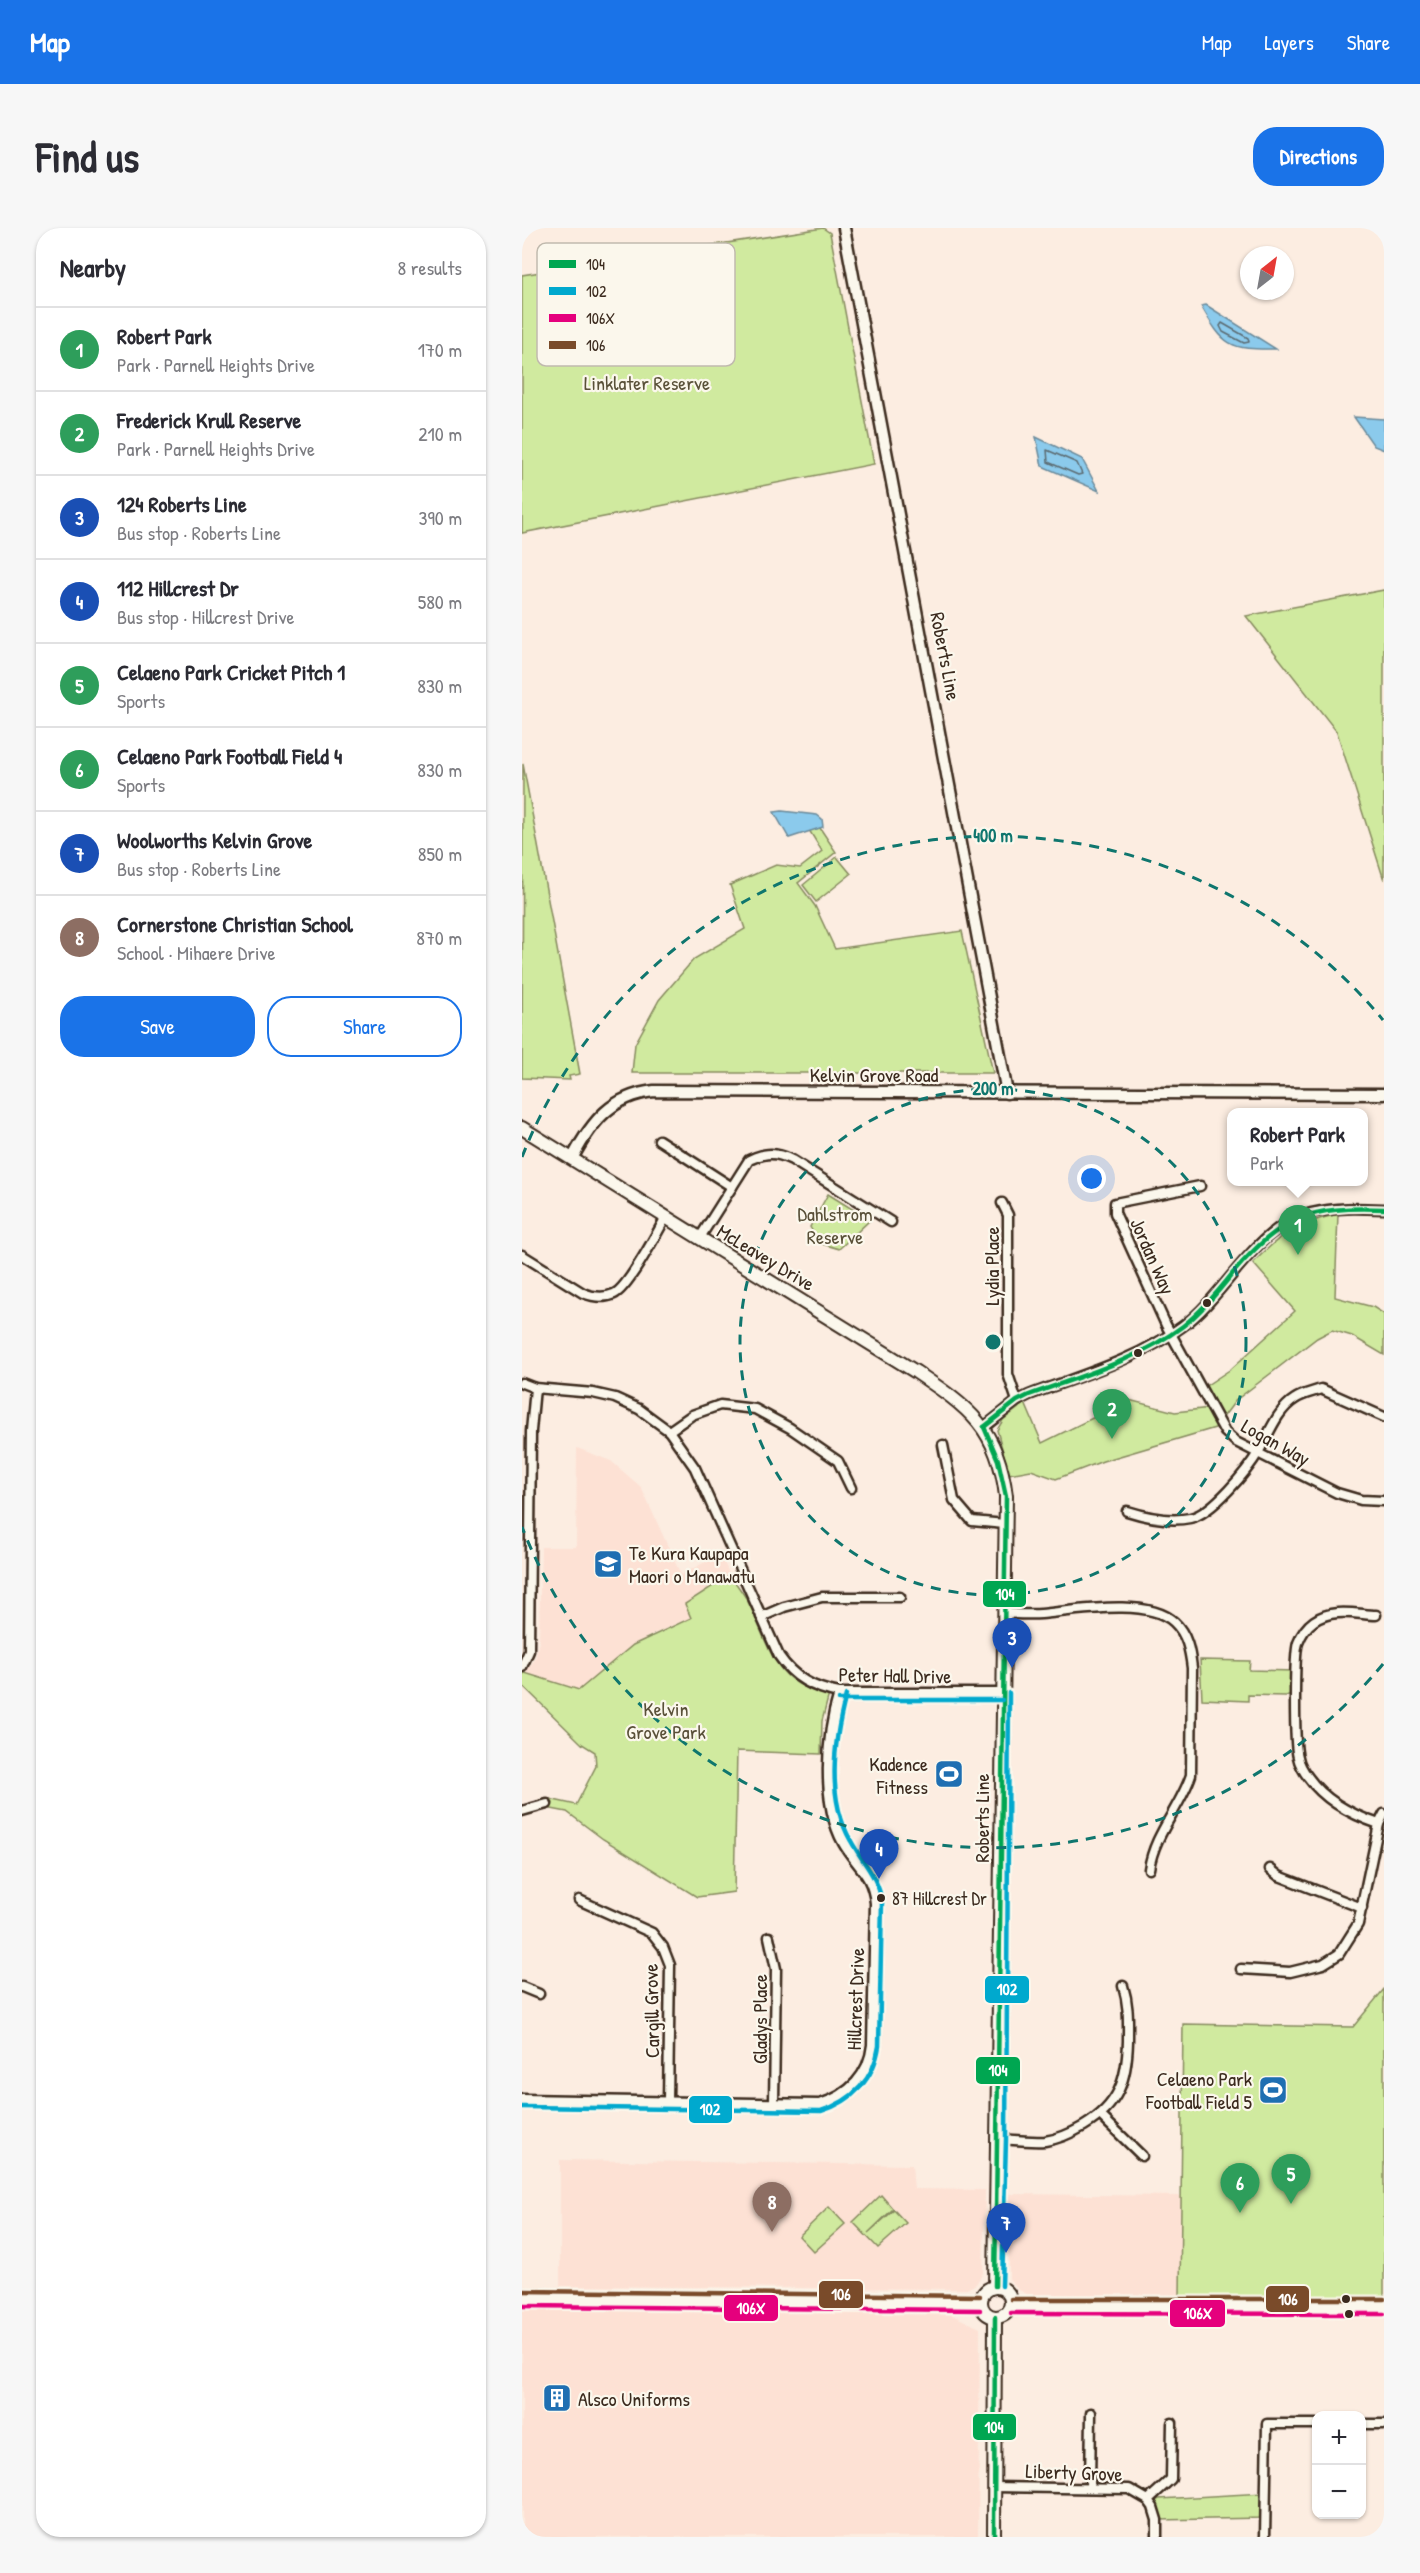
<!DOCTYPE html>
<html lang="en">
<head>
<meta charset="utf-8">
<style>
	body { margin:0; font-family:"Patrick Hand",sans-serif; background:#f7f7f7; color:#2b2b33 }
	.controls { position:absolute; right:18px; bottom:18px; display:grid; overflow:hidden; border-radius:12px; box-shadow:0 2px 4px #0004 }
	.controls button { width:54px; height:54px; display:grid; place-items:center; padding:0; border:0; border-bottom:2px solid #e1e1e2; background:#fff; color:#2b2b33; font:30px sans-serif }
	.compass { position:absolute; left:718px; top:18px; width:54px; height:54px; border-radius:50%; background:#fff; box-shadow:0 2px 4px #0004; rotate:31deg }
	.you { position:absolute; left:570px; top:951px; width:21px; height:21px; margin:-15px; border:4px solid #fff; border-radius:50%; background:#1a73e8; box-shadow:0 0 0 9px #1a73e833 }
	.badge { display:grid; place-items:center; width:39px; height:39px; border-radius:50%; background:#1a73e8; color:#fff; font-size:20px; font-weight:700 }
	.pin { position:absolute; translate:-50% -50px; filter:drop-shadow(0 2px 3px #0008) }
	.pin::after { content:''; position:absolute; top:32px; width:21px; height:18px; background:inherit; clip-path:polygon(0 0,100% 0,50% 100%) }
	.popup { position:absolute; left:705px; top:880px; width:141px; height:78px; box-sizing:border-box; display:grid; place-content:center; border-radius:12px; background:#fff; filter:drop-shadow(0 2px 4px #0005); font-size:20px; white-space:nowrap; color:#7c7c81 }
	.popup b { font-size:22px; color:#2b2b33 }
	.popup::after { content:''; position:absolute; left:50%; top:100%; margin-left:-12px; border:12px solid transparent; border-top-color:#fff }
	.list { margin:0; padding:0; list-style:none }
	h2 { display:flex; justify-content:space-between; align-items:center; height:78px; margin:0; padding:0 24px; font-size:26px }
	h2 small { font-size:20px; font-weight:400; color:#7c7c81 }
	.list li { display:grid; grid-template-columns:39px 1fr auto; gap:18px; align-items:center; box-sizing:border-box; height:84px; padding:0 24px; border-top:2px solid #e1e1e2 }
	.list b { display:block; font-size:22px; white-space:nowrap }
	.list p { margin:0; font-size:20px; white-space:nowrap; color:#7c7c81 }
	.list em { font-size:20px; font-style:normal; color:#7c7c81 }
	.actions { display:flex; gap:12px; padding:18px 24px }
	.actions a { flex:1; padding:14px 0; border:2px solid #1a73e8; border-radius:24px; text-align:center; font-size:21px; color:#1a73e8 }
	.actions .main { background:#1a73e8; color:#fff }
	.map { position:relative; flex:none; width:862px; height:2309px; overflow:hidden; border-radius:24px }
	header { display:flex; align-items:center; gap:36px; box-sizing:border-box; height:84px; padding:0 30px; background:#1a73e8; color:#fff }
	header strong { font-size:28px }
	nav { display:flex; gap:33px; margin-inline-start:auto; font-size:21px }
	.intro { display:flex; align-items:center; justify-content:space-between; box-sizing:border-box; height:144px; padding:0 36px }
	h1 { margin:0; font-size:42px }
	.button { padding:15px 27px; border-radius:24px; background:#1a73e8; color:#fff; font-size:21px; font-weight:700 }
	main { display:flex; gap:36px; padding:0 36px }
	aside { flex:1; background:#fff; border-radius:24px; box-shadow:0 2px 4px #0004 }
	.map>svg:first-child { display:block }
</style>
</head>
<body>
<header>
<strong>Map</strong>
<nav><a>Map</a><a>Layers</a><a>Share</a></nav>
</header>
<div class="intro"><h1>Find us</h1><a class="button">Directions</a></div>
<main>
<aside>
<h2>Nearby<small>8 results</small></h2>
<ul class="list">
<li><span class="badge" style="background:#2e9e5b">1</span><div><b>Robert Park</b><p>Park · Parnell Heights Drive</p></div><em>170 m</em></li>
<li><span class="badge" style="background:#2e9e5b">2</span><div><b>Frederick Krull Reserve</b><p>Park · Parnell Heights Drive</p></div><em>210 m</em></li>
<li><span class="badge" style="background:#1a4fb4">3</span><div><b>124 Roberts Line</b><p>Bus stop · Roberts Line</p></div><em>390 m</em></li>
<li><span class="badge" style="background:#1a4fb4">4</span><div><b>112 Hillcrest Dr</b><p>Bus stop · Hillcrest Drive</p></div><em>580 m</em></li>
<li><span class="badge" style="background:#2e9e5b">5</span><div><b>Celaeno Park Cricket Pitch 1</b><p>Sports</p></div><em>830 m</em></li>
<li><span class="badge" style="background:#2e9e5b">6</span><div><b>Celaeno Park Football Field 4</b><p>Sports</p></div><em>830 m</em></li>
<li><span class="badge" style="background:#1a4fb4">7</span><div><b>Woolworths Kelvin Grove</b><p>Bus stop · Roberts Line</p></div><em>850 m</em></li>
<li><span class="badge" style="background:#8d6e63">8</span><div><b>Cornerstone Christian School</b><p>School · Mihaere Drive</p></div><em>870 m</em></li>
</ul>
<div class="actions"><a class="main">Save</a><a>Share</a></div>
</aside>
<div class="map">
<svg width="862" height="2309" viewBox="0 0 862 2309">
	<rect width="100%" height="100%" fill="#fcede1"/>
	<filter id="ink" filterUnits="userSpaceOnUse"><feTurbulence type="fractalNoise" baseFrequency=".0167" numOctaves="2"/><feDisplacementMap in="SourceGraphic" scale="12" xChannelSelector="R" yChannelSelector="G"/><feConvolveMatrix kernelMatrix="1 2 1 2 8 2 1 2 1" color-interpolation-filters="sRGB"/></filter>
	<g filter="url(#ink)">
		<g fill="#fde1d4">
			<polygon points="55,1220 89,1233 119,1259 159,1347 198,1326 208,1347 163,1376 169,1390 127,1408 57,1462 3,1445 13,1431 17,1413 19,1319 54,1319"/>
			<polygon points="38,1932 390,1937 392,1961 463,1962 461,2045 454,2056 445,2061 38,2058"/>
			<polygon points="487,1966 659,1968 658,2067 505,2066 497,2062 487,2051"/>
			<polygon points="0,2078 126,2084 430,2087 458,2100 456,2309 0,2309"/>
		</g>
		<g fill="#d0ea9f" stroke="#868a5e" stroke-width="1.5">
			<polygon points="301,0 308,5 352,236 0,305 0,47"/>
			<polygon points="862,362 862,652 815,504 724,388"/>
			<polygon points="1,536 58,846 47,848 48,852 0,850"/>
			<polygon points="298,600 314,624 276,655 293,678 313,721 440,703 471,845 110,845 113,816 137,772 172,731 223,701 208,657 254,637 278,640 300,623 287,602"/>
			<polygon points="315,629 329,646 294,674 281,657"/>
			<polygon points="306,966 348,992 317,1021 297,1015 288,999"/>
			<path d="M816,986L813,1069L851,1079L862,1086V1127L830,1108L810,1102L795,1110L714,1172L693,1200L581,1233L534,1251L509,1242L487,1246L475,1202L481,1192L503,1175L520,1215L607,1172L653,1184L688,1180L679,1161L709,1141L773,1083L731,1035C763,1002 772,997 816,986Z"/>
			<path d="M208,1347C213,1354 219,1362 224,1370C247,1413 249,1458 307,1466L300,1493L299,1526L215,1523L212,1664L175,1669L81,1611L45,1584L24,1580L27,1571L54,1577L74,1538L73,1524L60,1516L0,1457V1447L3,1445L57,1462L111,1417L169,1390L163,1376Z"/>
			<polygon points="678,1432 728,1433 727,1442 773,1443 774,1464 764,1468 726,1467 726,1473 680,1471"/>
			<polygon points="862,1761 862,2072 658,2069 661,1796 831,1799"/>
			<polygon points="359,1967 371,1981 346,2005 372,1982 384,1995 356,2020 331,1994"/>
			<polygon points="307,1979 323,1996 292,2024 277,2008"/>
			<polygon points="742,2265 742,2290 635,2292 629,2276 637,2271"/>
		</g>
		<g fill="#8bcaec" stroke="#6b8a9a" stroke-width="1.5">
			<path d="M684,77L754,121C707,122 702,118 679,78Z"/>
			<polygon points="832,189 862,191 862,222 852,218"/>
			<polygon points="514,209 560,231 577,263 520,238"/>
			<polygon points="260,583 295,587 300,591 301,599 267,610 252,584"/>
		</g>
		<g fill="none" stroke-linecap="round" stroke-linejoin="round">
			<g stroke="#5b6a70" stroke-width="1.5">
				<polygon points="700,95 726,110 727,114 722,115 701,104 698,98"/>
				<polygon points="525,222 555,235 560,246 556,247 526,234"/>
			</g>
			<g stroke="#3b2a1e" stroke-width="13">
				<g id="minor">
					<polyline points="137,912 210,959"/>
					<polyline points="678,958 593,975 593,985 644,1097 703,1204 714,1214 815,1265 839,1272 862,1273"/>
					<polyline points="480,975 486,987 486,1146 495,1173"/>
					<path d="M177,1011L227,932C244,924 254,924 270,932L369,994"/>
					<path d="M0,1027L61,1065C71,1069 81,1071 92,1066C106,1060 135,1005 144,989"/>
					<path d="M0,1155L13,1160L71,1165L93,1170L117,1181L147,1203L173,1240L257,1428C272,1450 291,1460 317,1465H480"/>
					<path d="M462,1199L495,1173L507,1167C560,1147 615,1132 661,1098C705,1066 733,998 789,985C813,979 837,980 862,981"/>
					<polyline points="147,1203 170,1187 198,1177 233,1181 268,1200 316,1233 329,1260"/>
					<polyline points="421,1217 432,1272 450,1293 483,1296"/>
					<path d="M605,1283C624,1289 648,1294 668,1290C690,1286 726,1242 737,1223C747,1206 755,1182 773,1171C780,1166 791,1164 799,1161L862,1189"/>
					<path d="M482,1385C494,1386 507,1387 519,1386C552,1383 626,1369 652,1394C665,1406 668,1423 670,1440L669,1547C658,1580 632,1606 627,1641"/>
					<path d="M854,1387C833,1386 811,1380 792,1393C785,1398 779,1407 776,1415C772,1427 772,1516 776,1529C777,1535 782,1544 786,1549C803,1573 830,1587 857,1596"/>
					<polyline points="239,1389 262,1379 300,1369 378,1369"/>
					<polyline points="0,1439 7,1423 9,1203 13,1160"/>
					<polyline points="0,1583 25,1576"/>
					<polyline points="748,1641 757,1648 840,1680"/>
					<polyline points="57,1672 130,1705 141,1719 148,1737 146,1873"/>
					<polyline points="247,1709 254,1741 252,1874"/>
					<polyline points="719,1741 768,1744 801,1736 817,1726 836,1696 857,1596 862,1586"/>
					<polyline points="0,1759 17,1766"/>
					<path d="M0,1871L298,1876C327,1867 347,1847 350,1817L353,1675C350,1645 334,1638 321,1615C299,1576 304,1506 317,1465"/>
					<polyline points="578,1887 620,1928"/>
					<path d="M477,1911C492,1912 508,1914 523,1913C537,1911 550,1905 562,1898C597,1877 605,1852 606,1813C606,1793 607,1777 601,1758"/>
					<polyline points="840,2196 862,2196"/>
					<polyline points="472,2259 607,2261 626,2272 631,2279 635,2292 635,2309"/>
					<polyline points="568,2260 569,2185"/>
					<polyline points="626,2272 649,2251 650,2195"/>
					<polyline points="743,2309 745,2196 794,2196"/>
				</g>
			</g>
			<g stroke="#3b2a1e" stroke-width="15">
				<g id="tertiary">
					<polyline points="322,0 485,865"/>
					<path d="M51,929C70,893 90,868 132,863L862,866"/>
					<polyline points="489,2078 862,2079"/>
				</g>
			</g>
			<g stroke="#3b2a1e" stroke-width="16">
				<g id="secondary">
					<path d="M0,900L394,1144C447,1180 476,1200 484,1268L473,2058"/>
					<circle cx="474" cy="2074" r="15"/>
					<polyline points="0,2070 458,2075"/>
					<polyline points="472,2309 473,2089"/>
				</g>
			</g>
			<use href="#minor" stroke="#fbf7ec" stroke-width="8"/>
			<use href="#tertiary" stroke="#fbf7ec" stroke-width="10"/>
			<use href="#secondary" stroke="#fbf7ec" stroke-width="12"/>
			<g stroke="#fbf7ec" stroke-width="9">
				<g id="bus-1">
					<polyline points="462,1199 476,1232 484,1268 473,2058"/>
					<path d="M462,1199L495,1173L507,1167C559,1148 616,1132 661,1098C680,1083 696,1064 711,1045C760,988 788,978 862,981"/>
					<polyline points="472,2309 473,2089"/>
				</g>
			</g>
			<g stroke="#fbf7ec" stroke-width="9">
				<g id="bus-2">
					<polyline points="317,1472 480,1472"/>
					<path d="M0,1879L299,1883C331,1873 352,1851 357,1818L360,1674C356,1649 341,1635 329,1613C304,1570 312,1512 324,1467"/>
					<polyline points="480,2058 484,1911 487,1465"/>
				</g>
			</g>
			<g stroke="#fbf7ec" stroke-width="9">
				<g id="bus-3">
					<polyline points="0,2078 458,2082"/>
					<polyline points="489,2085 862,2086"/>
				</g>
			</g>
			<g stroke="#fbf7ec" stroke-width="9">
				<g id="bus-4">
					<polyline points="0,2063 458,2068"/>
					<polyline points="489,2071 862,2071"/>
				</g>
			</g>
			<use href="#bus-1" stroke="#00a651" stroke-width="4.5"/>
			<use href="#bus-2" stroke="#00a9ce" stroke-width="4.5"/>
			<use href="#bus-3" stroke="#e5007d" stroke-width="4.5"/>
			<use href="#bus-4" stroke="#7a4b2a" stroke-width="4.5"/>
		</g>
	</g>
	<g fill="none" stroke="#0f766e" stroke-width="3" stroke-dasharray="10 8">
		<circle cx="471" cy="1114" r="253"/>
		<path d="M861 1436A506 506 0 0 1 0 1299M0 929A506 506 0 0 1 861 792"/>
	</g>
	<defs>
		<g id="school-square" transform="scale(1.5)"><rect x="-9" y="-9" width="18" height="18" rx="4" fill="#1f6fb2" stroke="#fbf7ec"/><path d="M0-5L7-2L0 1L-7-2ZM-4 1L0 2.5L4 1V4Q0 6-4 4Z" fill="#fff"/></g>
		<g id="stadium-square" transform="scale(1.5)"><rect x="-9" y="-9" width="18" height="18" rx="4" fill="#1f6fb2" stroke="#fbf7ec"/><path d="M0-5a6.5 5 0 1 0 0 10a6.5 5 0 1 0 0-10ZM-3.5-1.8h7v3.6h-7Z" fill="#fff"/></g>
		<g id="building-square" transform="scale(1.5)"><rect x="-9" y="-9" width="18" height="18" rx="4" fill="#1f6fb2" stroke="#fbf7ec"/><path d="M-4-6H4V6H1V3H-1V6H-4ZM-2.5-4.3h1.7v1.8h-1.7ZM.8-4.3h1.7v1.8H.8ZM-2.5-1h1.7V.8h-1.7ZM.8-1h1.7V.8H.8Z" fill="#fff"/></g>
	</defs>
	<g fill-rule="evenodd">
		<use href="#school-square" x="86" y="1336"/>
		<use href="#stadium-square" x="427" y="1546"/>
		<use href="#stadium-square" x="751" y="1862"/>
		<use href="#building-square" x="35" y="2170"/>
	</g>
	<g fill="#3b2a1e" stroke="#fbf7ec" stroke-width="2">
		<circle cx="685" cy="1075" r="5"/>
		<circle cx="616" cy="1125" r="5"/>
		<circle cx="359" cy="1670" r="5"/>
		<circle cx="824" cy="2071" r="5"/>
		<circle cx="827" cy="2086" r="5"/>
	</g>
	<g text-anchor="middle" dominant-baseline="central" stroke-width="4.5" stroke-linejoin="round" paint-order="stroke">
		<g font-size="18" fill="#3b2a1e" stroke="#fbf7ec" text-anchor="start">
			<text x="370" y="1670">87 Hillcrest Dr</text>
		</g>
		<g font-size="20" fill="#595038" stroke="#fbf7ec">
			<text x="125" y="154">Linklater Reserve</text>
			<text x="313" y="985">Dahlstrom<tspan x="313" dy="23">Reserve</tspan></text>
			<text x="144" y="1480">Kelvin<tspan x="144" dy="23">Grove Park</tspan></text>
		</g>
		<g font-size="20" fill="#3b2a1e" stroke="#fbf7ec">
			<text transform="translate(424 428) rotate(79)">Roberts Line</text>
			<text x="352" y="846">Kelvin Grove Road</text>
			<text transform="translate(631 1028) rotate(66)">Jordan Way</text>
			<text transform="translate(244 1029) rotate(31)">McLeavey Drive</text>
			<text transform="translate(469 1038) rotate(-90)">Lydia Place</text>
			<text transform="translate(754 1214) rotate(29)">Logan Way</text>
			<text transform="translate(373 1447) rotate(1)">Peter Hall Drive</text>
			<text transform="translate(459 1590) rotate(-90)">Roberts Line</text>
			<text transform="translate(333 1771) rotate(-88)">Hillcrest Drive</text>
			<text transform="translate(129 1783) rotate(-91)">Cargill Grove</text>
			<text transform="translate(237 1791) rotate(-90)">Gladys Place</text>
			<text transform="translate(552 2244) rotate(2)">Liberty Grove</text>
		</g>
		<g font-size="20" fill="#3b2a1e" stroke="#fbf7ec" text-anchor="start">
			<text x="107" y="1324">Te Kura Kaupapa<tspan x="107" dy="23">Maori o Manawatu</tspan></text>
			<text x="406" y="1535" text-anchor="end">Kadence<tspan x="406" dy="23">Fitness</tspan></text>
			<text x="730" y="1850" text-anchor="end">Celaeno Park<tspan x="730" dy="23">Football Field 5</tspan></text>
			<text x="56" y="2170">Alsco Uniforms</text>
		</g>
	</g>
	<rect x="15" y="15" width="198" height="123" rx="9" fill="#fbf7ec" stroke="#c1baae" stroke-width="1.5"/>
	<rect x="27" y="32" width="27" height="8" fill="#00a651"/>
	<rect x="27" y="59" width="27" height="8" fill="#00a9ce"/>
	<rect x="27" y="86" width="27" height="8" fill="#e5007d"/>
	<rect x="27" y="113" width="27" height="8" fill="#7a4b2a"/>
	<g font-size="16" fill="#3b2a1e">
		<text x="64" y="42">104</text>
		<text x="64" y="69">102</text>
		<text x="64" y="96">106X</text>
		<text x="64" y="123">106</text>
	</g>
	<circle cx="471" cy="1114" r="9" fill="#0f766e" stroke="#fbf7ec" stroke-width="3"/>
	<g font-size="18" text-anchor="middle" font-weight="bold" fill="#0f766e" stroke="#fbf7ec" stroke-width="4.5" stroke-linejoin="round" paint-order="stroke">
		<text x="471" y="614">400 m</text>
		<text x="471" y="867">200 m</text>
	</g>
	<g stroke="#fbf7ec" stroke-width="2">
		<rect x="460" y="1352" width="45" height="28" rx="6" fill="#00a651"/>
		<rect x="462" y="1747" width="46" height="29" rx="6" fill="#00a9ce"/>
		<rect x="453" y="1828" width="46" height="29" rx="6" fill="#00a651"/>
		<rect x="166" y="1867" width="45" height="29" rx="6" fill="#00a9ce"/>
		<rect x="296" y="2052" width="46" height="29" rx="6" fill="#7a4b2a"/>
		<rect x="743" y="2057" width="45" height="28" rx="6" fill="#7a4b2a"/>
		<rect x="201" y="2066" width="56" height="28" rx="6" fill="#e5007d"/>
		<rect x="647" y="2071" width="57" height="29" rx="6" fill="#e5007d"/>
		<rect x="450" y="2185" width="45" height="28" rx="6" fill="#00a651"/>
	</g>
	<g font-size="16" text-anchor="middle" font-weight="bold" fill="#fff">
		<text x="483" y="1372">104</text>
		<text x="485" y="1767">102</text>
		<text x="476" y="1848">104</text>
		<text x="188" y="1887">102</text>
		<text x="319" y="2072">106</text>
		<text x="766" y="2077">106</text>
		<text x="229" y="2086">106X</text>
		<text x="676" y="2091">106X</text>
		<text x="472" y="2205">104</text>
	</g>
</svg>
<div class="controls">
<button>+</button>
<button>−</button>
</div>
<svg class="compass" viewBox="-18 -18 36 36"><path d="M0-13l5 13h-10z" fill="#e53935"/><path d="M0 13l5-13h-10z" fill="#7c7c81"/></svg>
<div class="you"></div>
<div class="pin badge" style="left:776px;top:1027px;background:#2e9e5b">1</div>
<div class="popup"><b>Robert Park</b>Park</div>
<div class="pin badge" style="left:590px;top:1211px;background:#2e9e5b">2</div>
<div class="pin badge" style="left:490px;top:1440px;background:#1a4fb4">3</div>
<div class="pin badge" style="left:357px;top:1651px;background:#1a4fb4">4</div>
<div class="pin badge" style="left:769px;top:1976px;background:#2e9e5b">5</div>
<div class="pin badge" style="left:718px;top:1985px;background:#2e9e5b">6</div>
<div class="pin badge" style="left:484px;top:2025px;background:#1a4fb4">7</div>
<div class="pin badge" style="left:250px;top:2004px;background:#8d6e63">8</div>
</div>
</main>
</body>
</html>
